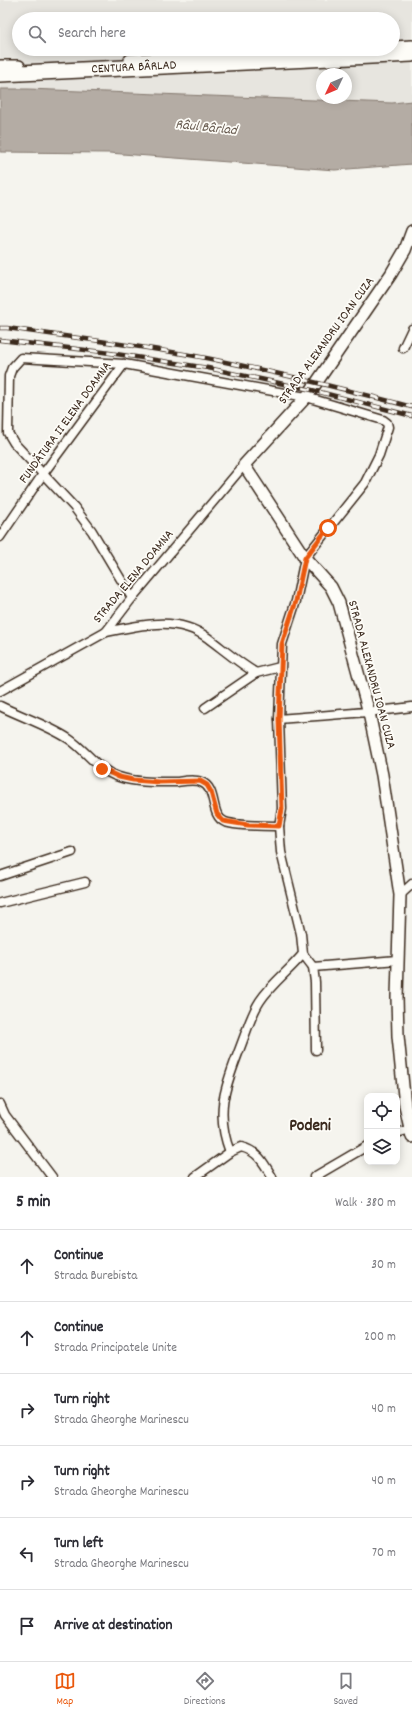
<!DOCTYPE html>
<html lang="en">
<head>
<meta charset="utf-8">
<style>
	body { margin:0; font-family:Dekko,sans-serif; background:#f7f7f7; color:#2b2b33 }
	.controls { position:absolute; right:12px; bottom:12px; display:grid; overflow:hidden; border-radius:8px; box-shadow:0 2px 10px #0003 }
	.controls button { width:36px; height:36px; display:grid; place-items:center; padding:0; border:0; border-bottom:1px solid #e1e1e2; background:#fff; color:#2b2b33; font:20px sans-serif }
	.compass { position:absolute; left:316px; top:68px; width:36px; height:36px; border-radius:50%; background:#fff; box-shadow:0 2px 10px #0003; rotate:226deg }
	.stop { position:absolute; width:12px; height:12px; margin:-9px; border:3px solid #ea580c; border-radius:50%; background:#fff }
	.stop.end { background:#ea580c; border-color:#fff; box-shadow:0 1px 4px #0008 }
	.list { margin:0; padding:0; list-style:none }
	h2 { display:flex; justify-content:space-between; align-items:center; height:52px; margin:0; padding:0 16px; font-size:17px }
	h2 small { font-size:13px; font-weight:400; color:#7c7c81 }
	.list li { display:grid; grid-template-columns:26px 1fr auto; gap:12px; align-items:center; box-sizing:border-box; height:72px; padding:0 16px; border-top:1px solid #e1e1e2 }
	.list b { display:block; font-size:15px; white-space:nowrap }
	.list p { margin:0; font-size:13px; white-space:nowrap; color:#7c7c81 }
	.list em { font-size:13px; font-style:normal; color:#7c7c81 }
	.icon { flex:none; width:22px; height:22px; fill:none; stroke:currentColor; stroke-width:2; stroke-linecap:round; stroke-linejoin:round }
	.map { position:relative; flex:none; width:412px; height:1177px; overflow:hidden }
	.search { position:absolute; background:#fff; box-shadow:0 2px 10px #0003; left:12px; right:12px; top:12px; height:44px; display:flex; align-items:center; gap:10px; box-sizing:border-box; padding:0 14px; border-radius:22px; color:#7c7c81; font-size:15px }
	.sheet { height:484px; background:#fff }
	nav { display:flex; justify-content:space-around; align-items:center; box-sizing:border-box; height:56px; border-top:1px solid #e1e1e2; background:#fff; font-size:11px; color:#7c7c81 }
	nav a { display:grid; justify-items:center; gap:2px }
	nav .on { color:#ea580c }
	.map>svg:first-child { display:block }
</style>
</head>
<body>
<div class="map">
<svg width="412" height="1177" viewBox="0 0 412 1177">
	<rect width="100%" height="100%" fill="#f5f4ee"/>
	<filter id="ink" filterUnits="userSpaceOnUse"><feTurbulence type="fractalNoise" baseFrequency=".025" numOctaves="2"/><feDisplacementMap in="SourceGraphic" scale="8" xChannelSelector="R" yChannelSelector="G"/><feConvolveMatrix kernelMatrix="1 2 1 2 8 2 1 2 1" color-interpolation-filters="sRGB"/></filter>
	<g filter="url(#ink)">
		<path fill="#e7e5df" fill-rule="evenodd" d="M0,0H412V101L392,103L28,89H0ZM19,19H393V49H19ZM322,74H346V98H322Z"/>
		<polygon fill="#b4aca4" stroke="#84786e" points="0,89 28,89 392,103 412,101 412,164 335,170 109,153 0,152"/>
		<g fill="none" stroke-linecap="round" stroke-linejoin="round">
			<g stroke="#3b2a1e" stroke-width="11">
				<g id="street">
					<polyline points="403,348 412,329"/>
					<polyline points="0,537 43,474 124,364"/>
					<path d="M132,598L92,531L74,507L14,443L8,433L9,376L12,368L21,358L124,364L306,397L383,420L387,423L388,427L379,455L365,483L305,558L296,601L282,644L279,719L282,809L279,826L281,852L301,934L303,954C289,971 272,983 260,1001C252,1013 248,1027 243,1040C228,1081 213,1108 230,1152"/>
					<path d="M106,632C141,625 177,615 208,638C224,650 239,663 256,673"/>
					<polyline points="0,691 106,632 132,598 244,465"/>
					<path d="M0,706C22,717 48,725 69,739C87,751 98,771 119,777C137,783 158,782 177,782C184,781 194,779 201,782C218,788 209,815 225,822C239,827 264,825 279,826"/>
					<polyline points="205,708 256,673 280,667"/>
					<path d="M279,719C323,715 368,713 412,707"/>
					<polyline points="0,876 72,852"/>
					<polyline points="400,895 412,884"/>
					<polyline points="0,903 85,882"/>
					<polyline points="303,954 313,967"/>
					<polyline points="316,1050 315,982 313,967 397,960"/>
					<polyline points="0,1104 5,1115 52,1177"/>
					<polyline points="397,1133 410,1129"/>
					<path d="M195,1177L230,1152L241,1147C258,1151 264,1163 272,1177"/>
					<polyline points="314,1177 367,1146"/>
				</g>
			</g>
			<g stroke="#3b2a1e" stroke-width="14">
				<g id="secondary">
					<polyline points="393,47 412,46"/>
					<polyline points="130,60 343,49"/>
					<polyline points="0,66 19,66"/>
					<polyline points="412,231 405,250 391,274 308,395 244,465 305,558 331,587 339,603 369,713 382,775 400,895 397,997 398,1036 405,1106 412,1137"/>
				</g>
			</g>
			<g stroke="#3b2a1e" stroke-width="18">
				<g id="highway">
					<path id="s1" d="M0,74L412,54"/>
				</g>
			</g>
			<use href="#street" stroke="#fdfcf7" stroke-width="8"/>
			<use href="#secondary" stroke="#fdfcf7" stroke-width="11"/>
			<use href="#highway" stroke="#fdfcf7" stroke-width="15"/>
			<g stroke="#3b2a1e" stroke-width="4.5">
				<g id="rail">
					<path d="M0,328H7C75,338 144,346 211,359C279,373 345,389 412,407"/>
					<polyline points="0,340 103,352 208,368 312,390 412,416"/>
				</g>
			</g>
			<use href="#rail" stroke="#fdfcf7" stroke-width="3" stroke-dasharray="9" stroke-linecap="butt"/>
		</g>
	</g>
	<g fill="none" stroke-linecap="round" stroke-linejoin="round" filter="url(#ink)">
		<polyline stroke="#ea580c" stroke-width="5" points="102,769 119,777 133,780 159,782 200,781 207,785 211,792 217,814 223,821 248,825 279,826 282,809 279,719 282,644 296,601 305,558 328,528"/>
	</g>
	<g text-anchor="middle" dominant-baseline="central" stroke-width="3.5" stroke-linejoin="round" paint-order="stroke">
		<g font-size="13" fill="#3b2a1e" stroke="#fdfcf7">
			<text stroke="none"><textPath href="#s1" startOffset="134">CENTURA BÂRLAD</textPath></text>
			<text transform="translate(327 341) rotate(-54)">STRADA ALEXANDRU IOAN CUZA</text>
			<text transform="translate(66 423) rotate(-54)">FUNDĂTURA II ELENA DOAMNA</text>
			<text transform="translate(134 577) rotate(-50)">STRADA ELENA DOAMNA</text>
			<text transform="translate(371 675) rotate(75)">STRADA ALEXANDRU IOAN CUZA</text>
		</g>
		<g font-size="14" font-style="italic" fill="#65584d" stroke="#fdfcf7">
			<text transform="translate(206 128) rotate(6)">Râul Bârlad</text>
		</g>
		<g font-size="17" font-weight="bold" fill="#3b2a1e" stroke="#fdfcf7">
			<text x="310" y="1127">Podeni</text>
		</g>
	</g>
</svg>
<div class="controls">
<button><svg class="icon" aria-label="locate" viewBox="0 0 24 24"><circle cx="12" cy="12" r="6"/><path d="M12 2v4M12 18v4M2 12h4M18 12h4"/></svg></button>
<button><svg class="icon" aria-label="layers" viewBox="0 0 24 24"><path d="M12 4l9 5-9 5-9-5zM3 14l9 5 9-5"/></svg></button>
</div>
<svg class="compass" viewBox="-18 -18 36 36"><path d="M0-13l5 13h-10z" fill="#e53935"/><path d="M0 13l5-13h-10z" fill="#7c7c81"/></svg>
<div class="stop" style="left:328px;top:528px"></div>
<div class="stop end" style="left:102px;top:769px"></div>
<div class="search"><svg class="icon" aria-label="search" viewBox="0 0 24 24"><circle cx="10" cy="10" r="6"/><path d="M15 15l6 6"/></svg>Search here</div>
</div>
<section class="sheet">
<h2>5 min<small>Walk · 380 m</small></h2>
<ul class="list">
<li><svg class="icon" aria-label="ahead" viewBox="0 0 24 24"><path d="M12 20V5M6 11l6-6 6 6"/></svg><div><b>Continue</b><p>Strada Burebista</p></div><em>30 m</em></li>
<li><svg class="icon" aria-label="ahead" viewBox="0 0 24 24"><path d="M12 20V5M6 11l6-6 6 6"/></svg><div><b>Continue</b><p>Strada Principatele Unite</p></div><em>200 m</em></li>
<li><svg class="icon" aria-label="right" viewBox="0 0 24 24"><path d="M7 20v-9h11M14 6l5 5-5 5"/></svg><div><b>Turn right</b><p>Strada Gheorghe Marinescu</p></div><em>40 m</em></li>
<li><svg class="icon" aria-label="right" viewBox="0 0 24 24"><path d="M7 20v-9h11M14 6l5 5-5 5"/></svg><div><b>Turn right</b><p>Strada Gheorghe Marinescu</p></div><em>40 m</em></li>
<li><svg class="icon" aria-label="left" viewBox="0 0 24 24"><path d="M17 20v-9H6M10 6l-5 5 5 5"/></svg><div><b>Turn left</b><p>Strada Gheorghe Marinescu</p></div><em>70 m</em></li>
<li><svg class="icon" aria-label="arrive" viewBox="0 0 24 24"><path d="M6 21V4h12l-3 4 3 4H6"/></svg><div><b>Arrive at destination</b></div></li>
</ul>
</section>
<nav>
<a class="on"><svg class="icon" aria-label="map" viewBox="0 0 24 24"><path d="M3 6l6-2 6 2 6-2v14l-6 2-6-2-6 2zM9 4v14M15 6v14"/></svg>Map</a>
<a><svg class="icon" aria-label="directions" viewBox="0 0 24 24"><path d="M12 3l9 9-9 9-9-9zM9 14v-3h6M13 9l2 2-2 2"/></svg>Directions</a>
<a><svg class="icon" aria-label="saved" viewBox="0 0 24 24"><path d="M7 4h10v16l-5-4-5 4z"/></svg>Saved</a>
</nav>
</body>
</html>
